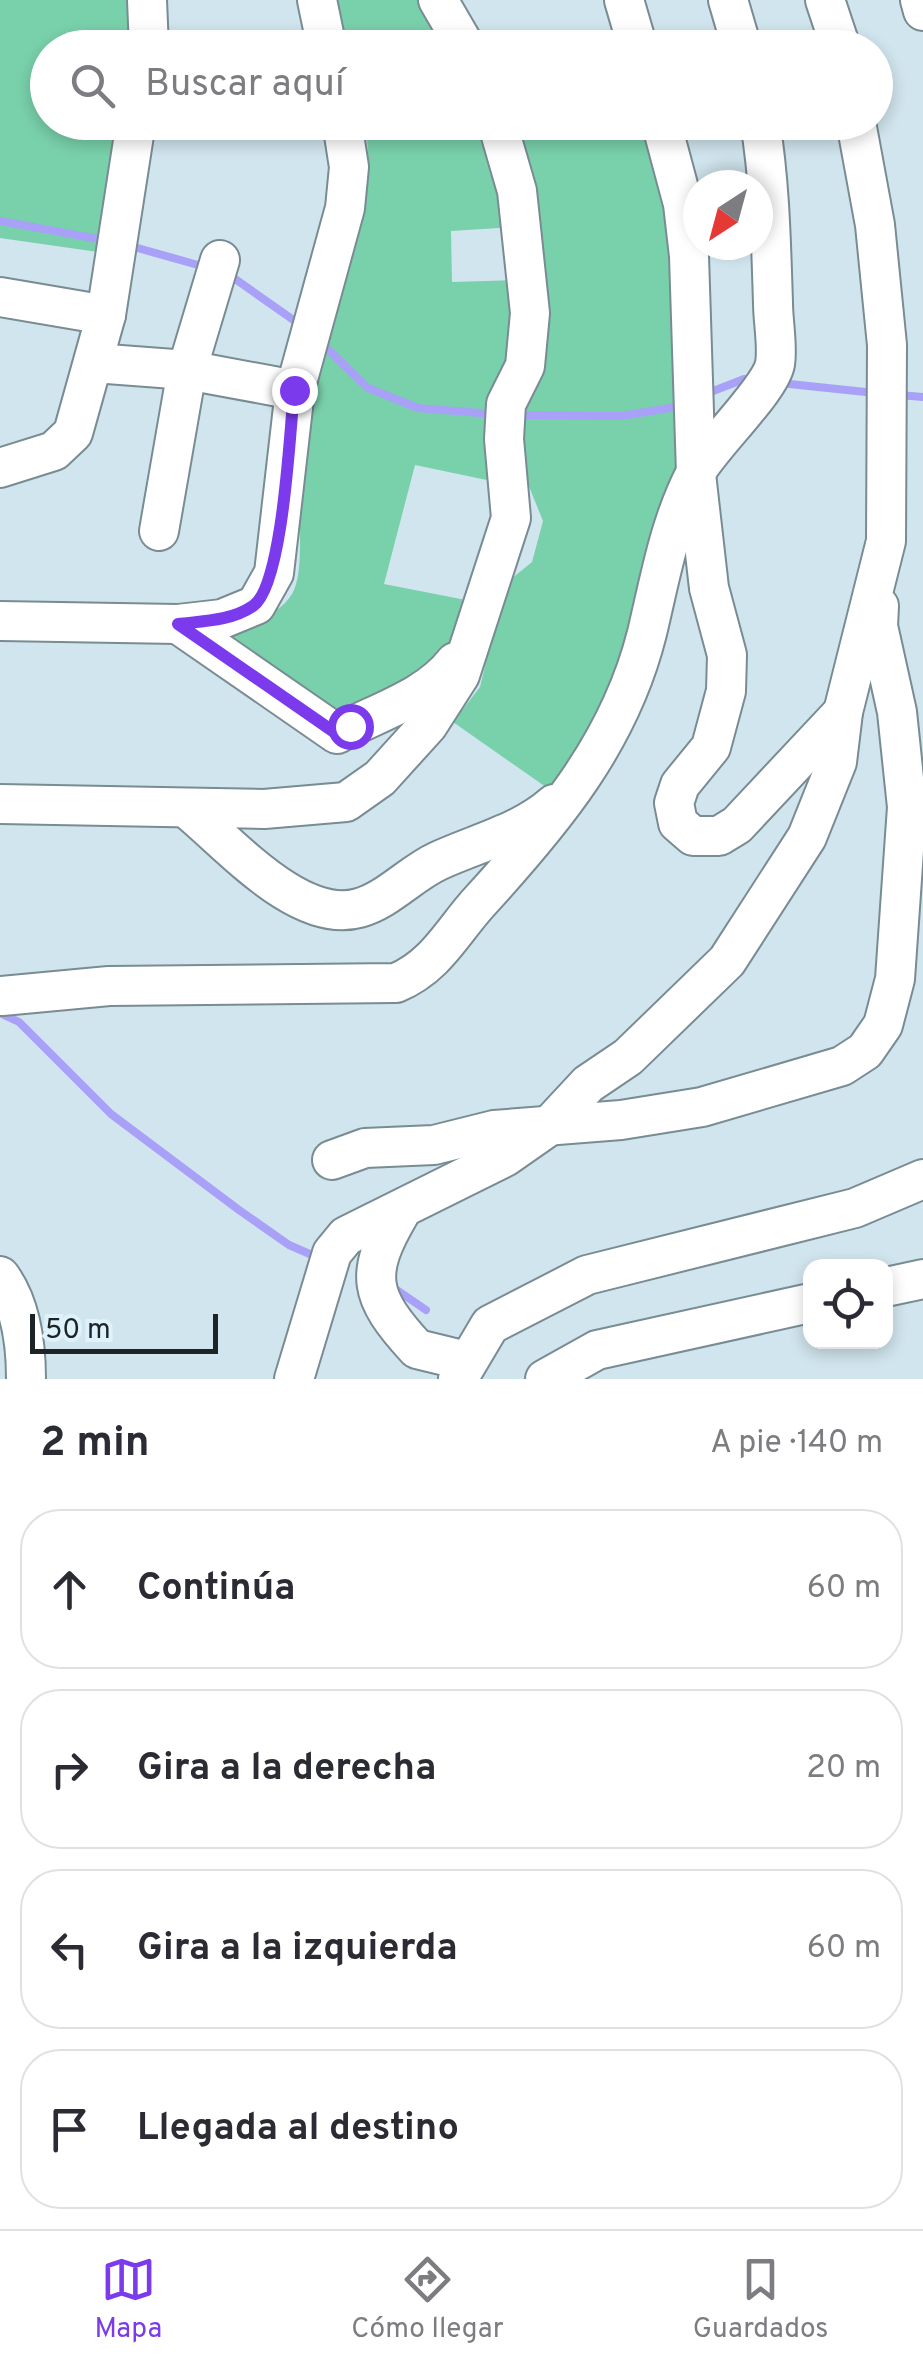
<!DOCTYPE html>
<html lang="es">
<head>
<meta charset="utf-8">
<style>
	body { margin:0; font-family:Overpass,sans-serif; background:#f7f7f7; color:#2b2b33 }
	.controls { position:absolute; right:30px; bottom:30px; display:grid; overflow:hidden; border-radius:20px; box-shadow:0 5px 15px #0003 }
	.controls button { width:90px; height:90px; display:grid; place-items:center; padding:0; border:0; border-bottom:2px solid #e1e1e2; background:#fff; color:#2b2b33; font:50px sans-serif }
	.compass { position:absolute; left:683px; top:170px; width:90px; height:90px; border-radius:50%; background:#fff; box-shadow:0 5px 15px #0003; rotate:216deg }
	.scale { position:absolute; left:30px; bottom:25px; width:188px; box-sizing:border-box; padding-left:10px; border:5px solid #1d2427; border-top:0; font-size:28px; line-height:35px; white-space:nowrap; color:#1d2427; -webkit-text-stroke:8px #def2fb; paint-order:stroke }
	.stop { position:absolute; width:30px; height:30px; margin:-22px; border:8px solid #7c3aed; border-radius:50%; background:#fff }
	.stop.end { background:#7c3aed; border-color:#fff; box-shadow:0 2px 10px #0008 }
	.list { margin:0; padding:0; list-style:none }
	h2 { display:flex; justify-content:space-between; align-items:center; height:130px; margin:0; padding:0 40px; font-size:42px }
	h2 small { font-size:32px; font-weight:400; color:#7c7c81 }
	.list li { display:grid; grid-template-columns:65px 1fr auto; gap:30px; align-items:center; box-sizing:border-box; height:160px; margin:0 20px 20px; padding:0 20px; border:2px solid #e1e1e2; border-radius:40px }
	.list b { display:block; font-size:38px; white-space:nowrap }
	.list em { font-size:32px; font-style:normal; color:#7c7c81 }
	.icon { flex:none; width:55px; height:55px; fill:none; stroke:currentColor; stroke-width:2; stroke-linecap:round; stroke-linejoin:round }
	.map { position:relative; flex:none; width:923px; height:1379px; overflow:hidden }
	.search { position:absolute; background:#fff; box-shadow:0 5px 15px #0003; left:30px; right:30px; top:30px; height:110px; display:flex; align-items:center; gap:25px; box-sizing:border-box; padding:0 35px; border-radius:55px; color:#7c7c81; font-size:38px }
	.sheet { height:850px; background:#fff }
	nav { display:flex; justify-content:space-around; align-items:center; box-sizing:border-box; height:140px; border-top:2px solid #e1e1e2; background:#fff; font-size:28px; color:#7c7c81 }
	nav a { display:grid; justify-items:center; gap:5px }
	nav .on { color:#7c3aed }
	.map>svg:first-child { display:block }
</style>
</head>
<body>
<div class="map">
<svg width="923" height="1379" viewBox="0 0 923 1379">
	<rect width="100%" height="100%" fill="#d1e5ee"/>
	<g fill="#79d1ab">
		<polygon points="0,0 140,0 137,47 48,48 48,122 128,123 98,252 0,238"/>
		<polygon points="336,0 430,0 454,47 347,47"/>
		<path d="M364,123H489L515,227L451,231L452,282L521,280L501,483L415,465L384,584L471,601L455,650L416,685L336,721L212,635C239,626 276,620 292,594C306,571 297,507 299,481C302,443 310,404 316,367C328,283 384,208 364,123Z"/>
		<polygon points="514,123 654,123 676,206 682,484 637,645 553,792 453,722 480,687 505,584 532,562 543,521 526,479 517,421"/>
	</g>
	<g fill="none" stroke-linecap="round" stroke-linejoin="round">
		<g stroke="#a9a0f8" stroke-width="8">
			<polyline points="0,221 109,241"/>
			<polyline points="127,245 205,267"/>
			<polyline points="228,274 302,326"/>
			<polyline points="320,342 368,388 418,408 493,414"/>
			<polyline points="780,383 875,393"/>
			<polyline points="703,395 744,379 756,380"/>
			<polyline points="899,395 923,397"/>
			<polyline points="517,415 621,416 682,406"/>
			<polyline points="0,1013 19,1022 111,1114 239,1210 289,1245 319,1258"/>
			<polyline points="388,1284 426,1310"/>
		</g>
		<g stroke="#798b93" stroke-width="42">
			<g id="minor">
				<polyline points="147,0 149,48"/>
				<polyline points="317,0 327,48"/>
				<polyline points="438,0 466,48"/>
				<polyline points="624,0 638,48"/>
				<polyline points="728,0 742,48"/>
				<polyline points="825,0 841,48"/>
				<polyline points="920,0 923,11"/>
				<polyline points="661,122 683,204 689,256 696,474 709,588 727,655 726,691 711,747 680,785 674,803 678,823 693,836 719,836 737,825 843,712"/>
				<polyline points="0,297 106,315"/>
				<polyline points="94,363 187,370 295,390"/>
				<polyline points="0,468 54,451 73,433 106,315 136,122"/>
				<polyline points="159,531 187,370 220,260"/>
				<polyline points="0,621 178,624 222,619 256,605 274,573 295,390 345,208 349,167 342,122"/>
				<path d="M178,624L337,734C375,713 428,698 455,662"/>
				<polyline points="0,804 264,809 346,802 380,778 428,725 460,675 511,518 504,439 506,404 525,366 530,313 517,191 497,122"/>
				<path d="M186,808C229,843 299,925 359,908C388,900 410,874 438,861C477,843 521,833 554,804"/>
				<path d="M2,996L109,986L396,983C437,966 453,930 481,900C554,820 620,741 647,633C660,579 669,524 695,474C710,446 770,390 775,364C778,346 773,322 773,303C771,242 770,183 760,122"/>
				<polyline points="332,1160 365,1148 434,1145 494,1130 621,1120 702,1107 842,1066 865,1051 883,1025 895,979 907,807 897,712 878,626 879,606"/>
				<path d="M400,1213C364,1274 368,1296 417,1349L466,1361"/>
				<path d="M0,1276C21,1304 26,1344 26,1379"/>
				<polyline points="886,1287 923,1279"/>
				<polyline points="294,1379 332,1253 346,1236 505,1157 548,1127 588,1084 628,1057 727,961 807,837 837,762 843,712 886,541 887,345 875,225 856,122"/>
				<polyline points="458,1379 490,1325 587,1275 855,1208 923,1179"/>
				<polyline points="545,1379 597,1350 810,1303"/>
			</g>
		</g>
		<use href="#minor" stroke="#fff" stroke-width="38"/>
	</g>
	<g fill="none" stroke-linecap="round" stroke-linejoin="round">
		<path stroke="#7c3aed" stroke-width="12" d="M294,390C290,430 283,586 253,606C231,621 203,621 178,624L337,734L350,726"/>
	</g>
</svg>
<div class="controls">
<button><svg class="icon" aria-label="locate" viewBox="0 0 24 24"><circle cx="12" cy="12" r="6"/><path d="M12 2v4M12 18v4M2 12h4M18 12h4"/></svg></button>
</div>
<svg class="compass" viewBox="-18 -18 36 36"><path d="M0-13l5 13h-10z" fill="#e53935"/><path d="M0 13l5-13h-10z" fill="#7c7c81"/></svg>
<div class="scale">50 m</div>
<div class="stop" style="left:350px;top:726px"></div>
<div class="stop end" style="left:294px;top:390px"></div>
<div class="search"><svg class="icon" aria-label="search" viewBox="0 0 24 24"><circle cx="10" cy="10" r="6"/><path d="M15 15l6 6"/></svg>Buscar aquí</div>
</div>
<section class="sheet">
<h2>2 min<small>A pie · 140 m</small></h2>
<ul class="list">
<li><svg class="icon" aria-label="ahead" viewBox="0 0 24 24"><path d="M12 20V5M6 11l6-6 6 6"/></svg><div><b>Continúa</b></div><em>60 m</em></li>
<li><svg class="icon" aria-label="right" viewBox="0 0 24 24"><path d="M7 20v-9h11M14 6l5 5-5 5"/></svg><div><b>Gira a la derecha</b></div><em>20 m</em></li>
<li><svg class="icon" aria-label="left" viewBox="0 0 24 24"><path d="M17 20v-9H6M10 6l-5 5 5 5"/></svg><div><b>Gira a la izquierda</b></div><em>60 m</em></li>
<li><svg class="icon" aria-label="arrive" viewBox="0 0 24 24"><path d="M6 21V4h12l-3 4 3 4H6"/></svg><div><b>Llegada al destino</b></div></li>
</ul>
</section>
<nav>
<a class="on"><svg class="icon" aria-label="map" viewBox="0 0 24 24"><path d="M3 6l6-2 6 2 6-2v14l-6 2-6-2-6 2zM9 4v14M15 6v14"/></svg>Mapa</a>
<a><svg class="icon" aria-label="directions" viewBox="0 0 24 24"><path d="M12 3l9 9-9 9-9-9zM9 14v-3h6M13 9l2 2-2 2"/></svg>Cómo llegar</a>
<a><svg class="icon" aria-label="saved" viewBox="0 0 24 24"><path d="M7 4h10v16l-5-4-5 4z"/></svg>Guardados</a>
</nav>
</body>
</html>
